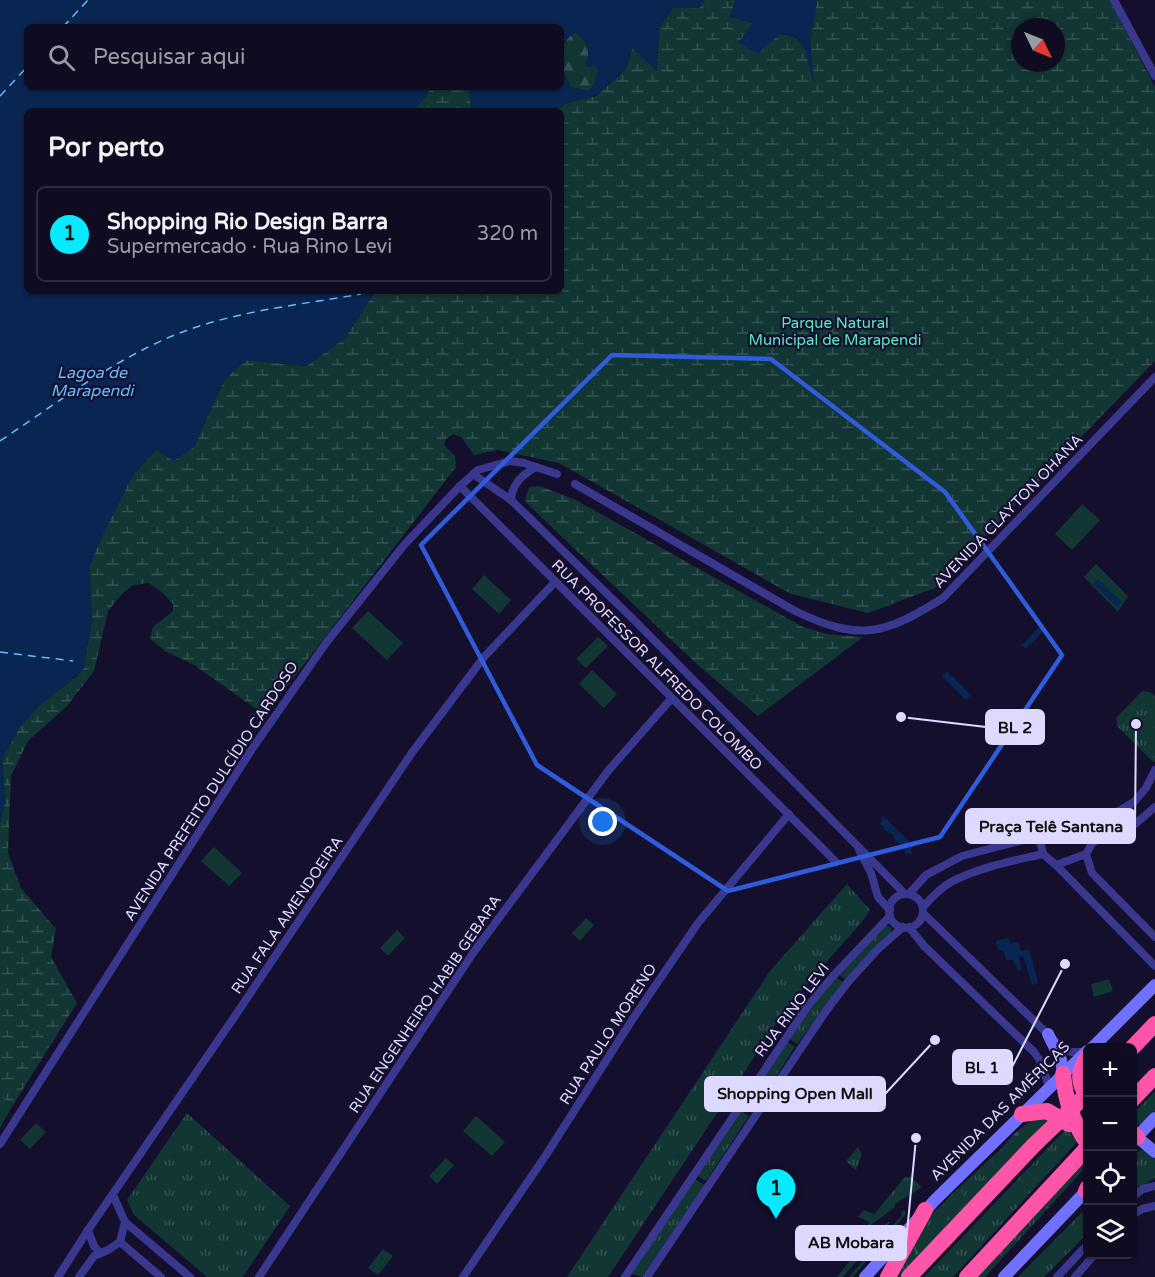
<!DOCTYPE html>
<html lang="pt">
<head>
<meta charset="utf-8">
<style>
	body { margin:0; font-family:"Varela Round",sans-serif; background:#18142a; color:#f1f3f6 }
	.controls { position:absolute; right:18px; bottom:18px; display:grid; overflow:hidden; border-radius:9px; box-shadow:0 2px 4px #0004 }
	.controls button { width:54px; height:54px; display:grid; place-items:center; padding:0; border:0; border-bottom:2px solid #2f2b3f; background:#0f0b21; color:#f1f3f6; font:30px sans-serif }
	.compass { position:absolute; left:1011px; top:18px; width:54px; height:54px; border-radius:50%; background:#0f0b21; box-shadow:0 2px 4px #0004; rotate:133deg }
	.you { position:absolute; left:603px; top:822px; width:21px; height:21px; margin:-15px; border:4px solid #fff; border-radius:50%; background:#1a73e8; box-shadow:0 0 0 9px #1a73e833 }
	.badge { display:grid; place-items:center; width:39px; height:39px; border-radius:50%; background:#06eaff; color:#111; font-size:20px; font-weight:700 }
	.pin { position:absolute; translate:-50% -50px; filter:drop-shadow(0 2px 3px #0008) }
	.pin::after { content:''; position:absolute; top:32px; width:21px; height:18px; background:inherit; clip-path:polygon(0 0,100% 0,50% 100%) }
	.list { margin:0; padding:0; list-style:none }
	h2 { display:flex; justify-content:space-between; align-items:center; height:78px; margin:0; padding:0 24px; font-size:26px }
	h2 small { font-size:20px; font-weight:400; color:#9b9ba5 }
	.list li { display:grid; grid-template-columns:39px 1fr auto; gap:18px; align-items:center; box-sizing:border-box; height:96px; margin:0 12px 12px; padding:0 12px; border:2px solid #2f2b3f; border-radius:9px }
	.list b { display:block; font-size:22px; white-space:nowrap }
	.list p { margin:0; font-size:20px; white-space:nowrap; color:#9b9ba5 }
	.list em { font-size:20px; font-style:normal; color:#9b9ba5 }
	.icon { flex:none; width:33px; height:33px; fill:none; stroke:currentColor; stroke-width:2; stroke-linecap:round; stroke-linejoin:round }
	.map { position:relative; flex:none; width:1155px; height:1277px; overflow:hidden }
	.search { position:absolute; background:#0f0b21; box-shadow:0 2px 4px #0004; left:24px; top:24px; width:540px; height:66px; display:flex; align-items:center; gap:15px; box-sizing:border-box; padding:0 21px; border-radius:9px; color:#9b9ba5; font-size:22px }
	.panel { position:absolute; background:#0f0b21; box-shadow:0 2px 4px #0004; left:24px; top:108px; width:540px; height:186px; border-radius:9px }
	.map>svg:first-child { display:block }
</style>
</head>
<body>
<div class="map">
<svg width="1155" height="1277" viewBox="0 0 1155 1277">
	<defs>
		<pattern id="grass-tufts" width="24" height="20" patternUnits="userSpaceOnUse" patternTransform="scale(1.5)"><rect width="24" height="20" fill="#123634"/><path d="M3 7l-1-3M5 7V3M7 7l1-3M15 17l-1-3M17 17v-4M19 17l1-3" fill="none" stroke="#345252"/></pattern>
		<pattern id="forest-firs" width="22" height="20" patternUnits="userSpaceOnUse" patternTransform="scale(1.5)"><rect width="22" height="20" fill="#123634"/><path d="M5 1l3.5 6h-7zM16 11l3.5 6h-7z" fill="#345252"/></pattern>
		<pattern id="wetland-marsh" width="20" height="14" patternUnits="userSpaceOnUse" patternTransform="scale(1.5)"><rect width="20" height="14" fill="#123634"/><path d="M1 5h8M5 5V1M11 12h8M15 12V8" fill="none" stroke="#345252"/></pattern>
	</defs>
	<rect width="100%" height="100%" fill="#140f2c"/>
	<g fill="url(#grass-tufts)">
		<polygon points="1142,691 1150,692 1155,696 1155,762 1152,761 1117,726 1116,718"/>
		<polygon points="847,884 870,910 861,923 790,1003 608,1277 567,1277 770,971"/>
		<polygon points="885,925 890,927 892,932 847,981 838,974"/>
		<polygon points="836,977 845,983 797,1044 788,1038"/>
		<polygon points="786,1041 795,1047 752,1113 743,1107"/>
		<polygon points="1155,1091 1155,1111 1144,1123 1133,1126 1133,1114"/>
		<polygon points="741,1110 749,1116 706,1181 698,1176"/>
		<polygon points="187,1113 290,1206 243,1277 207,1277 134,1215 127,1200"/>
		<polygon points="1034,1118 1051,1118 904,1277 893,1277 920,1228 951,1195"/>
		<polygon points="1066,1129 1078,1141 953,1277 924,1277"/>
		<polygon points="858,1147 862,1154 856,1170 846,1161"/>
		<polygon points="1139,1150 1148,1151 1155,1159 1155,1178 1133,1192 1132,1157"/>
		<polygon points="1087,1157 1087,1165 1084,1169 985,1277 974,1277"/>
		<polygon points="906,1176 908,1178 910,1176 922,1187 895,1204 894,1208 864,1230 870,1222 858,1217 864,1210 874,1214"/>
		<polygon points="695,1179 704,1185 642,1277 631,1274"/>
		<polygon points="1087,1207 1087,1234 1044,1277 1018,1277"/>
		<polygon points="902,1211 906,1211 905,1215 853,1277 849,1277 901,1216"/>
		<polygon points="888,1222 890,1222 843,1277 837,1277 851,1259"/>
	</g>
	<g fill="url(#forest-firs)">
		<path d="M575,33C586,38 590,48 588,60L598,68C596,78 597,87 587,91L570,87L566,76L561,71C561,54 559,42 575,33Z"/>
		<path d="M1044,1118L1043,1125L992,1179L989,1169C1000,1149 1019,1121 1044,1118Z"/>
		<path d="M960,1187C965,1199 963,1212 951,1220L940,1219L932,1214L941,1205L947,1207L950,1201L951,1195Z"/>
		<polygon points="926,1225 931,1231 925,1239 926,1242 921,1253 916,1255 912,1239"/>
	</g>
	<g fill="url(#wetland-marsh)" fill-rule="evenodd">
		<path d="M705,0H736L730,17L754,23L739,42C759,38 790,24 803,46C809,54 809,68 813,78L810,43L817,0H1110L1155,87V361L935,588L868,613L791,594L559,463L498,450L474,455L461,437L453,434L446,439L444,445L455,456L456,467L265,715L194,665L165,651L150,639L153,627L173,611V604L163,593L149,583L133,585L123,593L108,611L94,671L67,706L28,741L11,776L8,853L21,888L56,929L51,957L77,1003L13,1105L0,1097V823L5,801L2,759L20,726L42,703L77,676L92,621L89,567L100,540L132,476L156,449L194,447L224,380L246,360L306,366L345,338L375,291H561V111H557L563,104L596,96L626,69L632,48L657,70L659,28L673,8H699ZM1020,27H1056V63H1020Z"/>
		<polygon points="432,87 468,87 472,111 414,111"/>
		<polygon points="540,486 576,500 803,627 826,634 863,637 758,716 700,667 541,517 525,501 529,487"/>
	</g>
	<g fill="#123634">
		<polygon points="1082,504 1100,520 1072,550 1055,534"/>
		<polygon points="1096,564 1128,596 1118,612 1084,577"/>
		<polygon points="484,575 511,600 499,614 472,589"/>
		<polygon points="368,611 403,643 387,660 352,628"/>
		<polygon points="598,637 608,646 586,668 576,659"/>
		<polygon points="592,670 617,694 604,708 579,684"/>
		<polygon points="214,847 242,873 229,886 201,861"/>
		<polygon points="586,918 594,925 580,941 572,933"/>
		<polygon points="397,930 405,938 388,956 380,948"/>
		<polygon points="1109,979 1113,991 1094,997 1091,984"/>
		<polygon points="0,1097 13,1105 0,1128"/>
		<polygon points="476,1116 505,1142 492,1156 463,1131"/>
		<polygon points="36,1123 46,1132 30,1149 20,1140"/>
		<polygon points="446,1158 454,1165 437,1184 429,1176"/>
		<polygon points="383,1249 393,1256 378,1275 368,1268"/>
	</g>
	<g fill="#092551">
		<path d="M0,0H705L699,8H673L659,28L657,71L632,48L626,69L595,96L563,104L557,111H472L468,87H561V71L566,76L570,87L586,91C597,87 596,78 597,68L594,65L589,67L585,66C591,53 590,39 575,33L568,37L561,47V27H27V87H432L414,111H27V291H375L345,338L306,366L246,360L224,380L194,447L174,461L156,450L132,476L100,540L89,567L92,621L84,668L79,674L42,703L20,726L2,759L5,801L0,823Z"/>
		<polygon points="736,0 817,0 810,43 814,84 804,47 795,37 781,33 757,54 739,42 753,23 730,17"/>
		<polygon points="1098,579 1122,602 1117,607 1093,584"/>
		<polygon points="1041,625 1045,629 1026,649 1022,645"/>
		<polygon points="947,671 971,695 966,700 942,676"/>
		<polygon points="883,816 914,846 911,850 912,854 906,854 902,845 895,841 893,834 884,830 885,828 880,824"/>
		<polygon points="1008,938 1010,943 1019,942 1021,951 1029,949 1038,983 1032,985 1023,956 1019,958 1022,970 1018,971 1013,960 1006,960 1004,952 998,950 996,941"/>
	</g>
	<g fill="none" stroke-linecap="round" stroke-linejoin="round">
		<g stroke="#68bcff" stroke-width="1.5" stroke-dasharray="8 6" stroke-linecap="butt">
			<polyline points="63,27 88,0"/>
			<polyline points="0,96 27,67"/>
			<path d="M0,441C57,403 113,360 177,334C235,311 299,305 361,294"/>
			<polyline points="0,652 73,661"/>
		</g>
		<g stroke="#39378e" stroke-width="8">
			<polyline points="1114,0 1155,76"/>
			<polyline points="473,474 511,500 636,622 905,894"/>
			<path d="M575,484L795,611C860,642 884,635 943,598L1155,377"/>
			<polyline points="460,486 836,862"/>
			<path d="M511,500C512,484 522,475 536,467"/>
			<polyline points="1085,822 1093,842"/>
			<polyline points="1039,836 1043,854"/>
			<polyline points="859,850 871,873 878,897 890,910"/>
			<polyline points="1043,854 1056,865 1086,854 1093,842 1134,825 1155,807"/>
			<polyline points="1086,854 1092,873 1155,937"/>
			<polyline points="1056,865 1155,966"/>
			<polyline points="909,894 926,875 962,856 1039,836 1117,812 1134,802 1146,788 1155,770"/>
			<circle cx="906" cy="911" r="17"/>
			<path d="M923,907C931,898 940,888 951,882C979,867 1013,861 1043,854"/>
			<polyline points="923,913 1061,1047 1071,1052 1086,1052"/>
			<polyline points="909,927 924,946 1034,1052 1041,1062 1049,1087"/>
			<polyline points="0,1144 252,749 326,643 404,545 460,486 478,470 510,461 524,463 557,474"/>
			<polyline points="113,1195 125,1222 190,1277"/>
			<polyline points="1132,1197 1143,1189 1155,1186"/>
			<polyline points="1132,1215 1142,1209 1155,1206"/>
			<polyline points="88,1230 94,1246 99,1252"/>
			<polyline points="120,1242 161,1277"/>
			<polyline points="58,1277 88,1230 237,1013 411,754 484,657 555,582"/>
			<polyline points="79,1277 94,1256 108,1250 120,1242 125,1222"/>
			<polyline points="259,1277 473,953 608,771 671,699"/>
			<polyline points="463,1277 546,1155 632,1020 698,923 789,814"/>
			<polyline points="625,1277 807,1007 834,975 890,916"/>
			<polyline points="647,1277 826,1011 848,982 877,950 903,927"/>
			<polyline points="1057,1277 1088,1244"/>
			<polyline points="1075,1277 1095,1254"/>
		</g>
		<g stroke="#7271ff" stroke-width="12">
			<polyline points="1048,1034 1061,1060 1063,1074"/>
			<polyline points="1092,1048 1155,985"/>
			<polyline points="1137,1137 1155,1152"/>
			<polyline points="1132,1142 1155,1118"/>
			<polyline points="865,1277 935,1200 1087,1051"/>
			<polyline points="1004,1277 1088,1189"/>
		</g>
		<g stroke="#ff55a9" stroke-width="16">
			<polyline points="1132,1048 1155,1024"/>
			<path d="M1088,1056C1078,1071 1077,1083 1088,1097"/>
			<path d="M1063,1074C1065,1099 1073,1123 1088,1144"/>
			<polyline points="1132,1100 1155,1076"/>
			<polyline points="1022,1114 1047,1111 1069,1124"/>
			<polyline points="1132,1133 1137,1137"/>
			<polyline points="1086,1191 1088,1187"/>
			<polyline points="888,1277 925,1210"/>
			<polyline points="909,1277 1033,1146 1088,1093"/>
			<polyline points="967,1277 1088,1147"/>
		</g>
	</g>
	<path fill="none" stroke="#305cdc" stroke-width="4.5" stroke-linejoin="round" d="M612,355L771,359L945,492L1062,655L940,837L728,891L537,765L421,545Z"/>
	<g text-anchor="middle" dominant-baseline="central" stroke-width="4.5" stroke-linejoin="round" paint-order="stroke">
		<g font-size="15" fill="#5de8c3" stroke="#140f2c">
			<text x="835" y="323">Parque Natural<tspan x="835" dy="17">Municipal de Marapendi</tspan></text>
		</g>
		<g font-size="15" fill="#dedaff" stroke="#140f2c">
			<text transform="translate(1008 511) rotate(-46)">AVENIDA CLAYTON OHANA</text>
			<text transform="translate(657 665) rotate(45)">RUA PROFESSOR ALFREDO COLOMBO</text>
			<text transform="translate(211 791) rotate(-57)">AVENIDA PREFEITO DULCÍDIO CARDOSO</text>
			<text transform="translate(287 915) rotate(-56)">RUA FALA AMENDOEIRA</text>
			<text transform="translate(425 1004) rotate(-56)">RUA ENGENHEIRO HABIB GEBARA</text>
			<text transform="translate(792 1010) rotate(-53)">RUA RINO LEVI</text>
			<text transform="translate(608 1034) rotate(-57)">RUA PAULO MORENO</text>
			<text transform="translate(1000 1111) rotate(-45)">AVENIDA DAS AMÉRICAS</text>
		</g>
		<g font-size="16" font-style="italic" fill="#68bcff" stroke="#140f2c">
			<text x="92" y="373">Lagoa de<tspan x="92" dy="18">Marapendi</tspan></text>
		</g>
	</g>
	<path fill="none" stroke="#dedaff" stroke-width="2" d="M901 717L986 727M1136 724L1135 826M1065 964L1012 1067M935 1040L885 1094M916 1138L906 1243"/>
	<g fill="#dedaff" stroke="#140f2c" stroke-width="2">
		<circle cx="901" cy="717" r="6"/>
		<circle cx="1136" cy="724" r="6"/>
		<circle cx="1065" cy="964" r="6"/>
		<circle cx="935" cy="1040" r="6"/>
		<circle cx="916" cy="1138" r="6"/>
	</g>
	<g fill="#dedaff" stroke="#dedaff" stroke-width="2">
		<rect x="986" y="710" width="58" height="34" rx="6"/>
		<rect x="966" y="809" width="169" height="34" rx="6"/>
		<rect x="953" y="1050" width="59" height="34" rx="6"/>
		<rect x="705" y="1077" width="180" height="34" rx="6"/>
		<rect x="796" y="1226" width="110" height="34" rx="6"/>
	</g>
	<g font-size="16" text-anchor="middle" font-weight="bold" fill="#111">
		<text x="1015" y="733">BL 2</text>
		<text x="1051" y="832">Praça Telê Santana</text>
		<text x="982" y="1073">BL 1</text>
		<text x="795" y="1099">Shopping Open Mall</text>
		<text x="851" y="1248">AB Mobara</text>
	</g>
</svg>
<div class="controls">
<button>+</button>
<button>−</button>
<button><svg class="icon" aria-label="locate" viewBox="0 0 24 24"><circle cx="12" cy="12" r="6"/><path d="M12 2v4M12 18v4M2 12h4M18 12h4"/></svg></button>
<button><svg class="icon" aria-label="layers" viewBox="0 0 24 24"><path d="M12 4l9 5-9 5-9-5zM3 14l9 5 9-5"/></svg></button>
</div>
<svg class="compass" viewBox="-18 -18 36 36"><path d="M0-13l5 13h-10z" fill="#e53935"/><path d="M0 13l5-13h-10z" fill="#9b9ba5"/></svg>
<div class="you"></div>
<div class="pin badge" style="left:776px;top:1219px">1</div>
<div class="search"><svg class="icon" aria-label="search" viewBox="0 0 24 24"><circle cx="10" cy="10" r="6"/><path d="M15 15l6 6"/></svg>Pesquisar aqui</div>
<section class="panel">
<h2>Por perto<small></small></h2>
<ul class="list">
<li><span class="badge">1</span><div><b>Shopping Rio Design Barra</b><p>Supermercado · Rua Rino Levi</p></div><em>320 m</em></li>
</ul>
</section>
</div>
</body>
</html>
